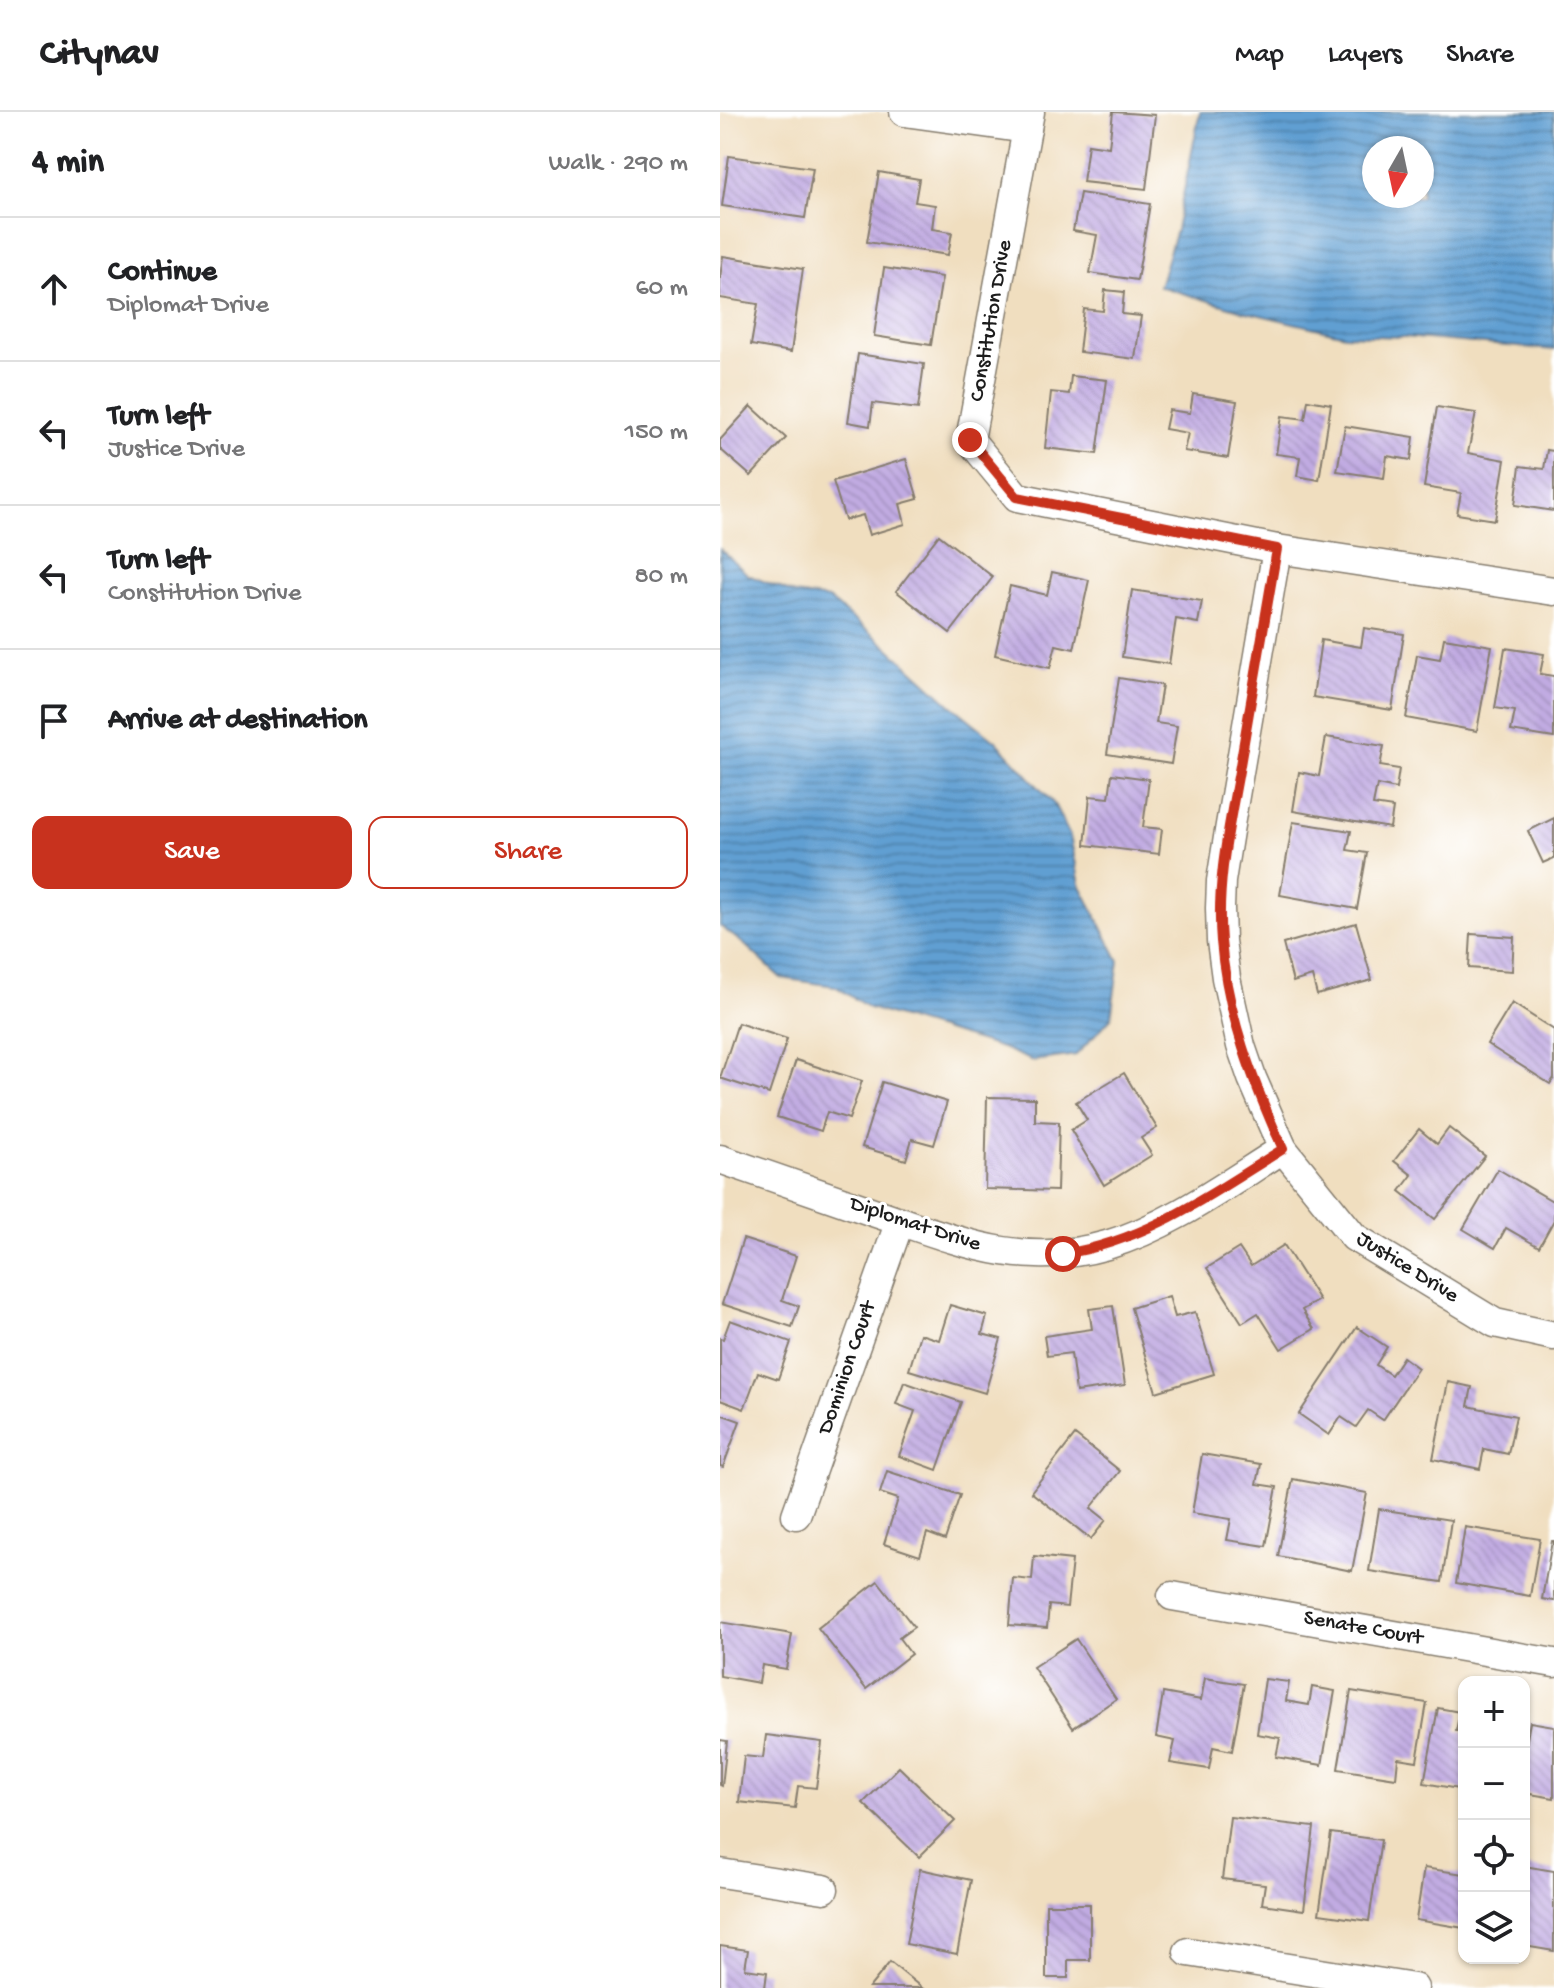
<!DOCTYPE html>
<html lang="en">
<head>
<meta charset="utf-8">
<style>
	body { margin:0; font-family:"Gochi Hand",sans-serif; background:#f6f6f6; color:#202124 }
	.controls { position:absolute; right:24px; bottom:24px; display:grid; overflow:hidden; border-radius:16px; box-shadow:0 2px 6px #0004 }
	.controls button { width:72px; height:72px; display:grid; place-items:center; padding:0; border:0; border-bottom:2px solid #e0e0e0; background:#fff; color:#202124; font:40px sans-serif }
	.compass { position:absolute; left:642px; top:24px; width:72px; height:72px; border-radius:50%; background:#fff; box-shadow:0 2px 6px #0004; rotate:189deg }
	.stop { position:absolute; width:24px; height:24px; margin:-18px; border:6px solid #c8321e; border-radius:50%; background:#fff }
	.stop.end { background:#c8321e; border-color:#fff; box-shadow:0 2px 8px #0008 }
	.list { margin:0; padding:0; list-style:none }
	h2 { display:flex; justify-content:space-between; align-items:center; height:104px; margin:0; padding:0 32px; font-size:34px }
	h2 small { font-size:26px; font-weight:400; color:#757577 }
	.list li { display:grid; grid-template-columns:52px 1fr auto; gap:24px; align-items:center; box-sizing:border-box; height:144px; padding:0 32px; border-top:2px solid #e0e0e0 }
	.list b { display:block; font-size:30px; white-space:nowrap }
	.list p { margin:0; font-size:26px; white-space:nowrap; color:#757577 }
	.list em { font-size:26px; font-style:normal; color:#757577 }
	.actions { display:flex; gap:16px; padding:24px 32px }
	.actions a { flex:1; padding:18px 0; border:2px solid #c8321e; border-radius:16px; text-align:center; font-size:28px; color:#c8321e }
	.actions .main { background:#c8321e; color:#fff }
	.icon { flex:none; width:44px; height:44px; fill:none; stroke:currentColor; stroke-width:2; stroke-linecap:round; stroke-linejoin:round }
	.map { position:relative; flex:none; width:834px; height:1876px; overflow:hidden }
	header { display:flex; align-items:center; gap:48px; box-sizing:border-box; height:112px; padding:0 40px; background:#fff; border-bottom:2px solid #e0e0e0 }
	header strong { font-size:38px }
	nav { display:flex; gap:44px; margin-inline-start:auto; font-size:28px }
	main { display:flex }
	aside { flex:1; background:#fff }
	.map>svg:first-child { display:block }
</style>
</head>
<body>
<header>
<strong>Citynav</strong>
<nav><a>Map</a><a>Layers</a><a>Share</a></nav>
</header>
<main>
<aside>
<h2>4 min<small>Walk · 290 m</small></h2>
<ul class="list">
<li><svg class="icon" aria-label="ahead" viewBox="0 0 24 24"><path d="M12 20V5M6 11l6-6 6 6"/></svg><div><b>Continue</b><p>Diplomat Drive</p></div><em>60 m</em></li>
<li><svg class="icon" aria-label="left" viewBox="0 0 24 24"><path d="M17 20v-9H6M10 6l-5 5 5 5"/></svg><div><b>Turn left</b><p>Justice Drive</p></div><em>150 m</em></li>
<li><svg class="icon" aria-label="left" viewBox="0 0 24 24"><path d="M17 20v-9H6M10 6l-5 5 5 5"/></svg><div><b>Turn left</b><p>Constitution Drive</p></div><em>80 m</em></li>
<li><svg class="icon" aria-label="arrive" viewBox="0 0 24 24"><path d="M6 21V4h12l-3 4 3 4H6"/></svg><div><b>Arrive at destination</b></div></li>
</ul>
<div class="actions"><a class="main">Save</a><a>Share</a></div>
</aside>
<div class="map">
<svg width="834" height="1876" viewBox="0 0 834 1876">
	<defs>
		<pattern id="water-rules" width="6" height="5" patternUnits="userSpaceOnUse" patternTransform="scale(2)"><rect width="6" height="5" fill="#609fd2"/><path d="M0 2.5h6" fill="none" stroke="#4e81aa"/></pattern>
		<pattern id="building-back-hatch" width="6" height="6" patternUnits="userSpaceOnUse" patternTransform="scale(2)"><rect width="6" height="6" fill="#c1abe2"/><path d="M-1 5l2 2M0 0l6 6M5-1l2 2" fill="none" stroke="#a593c1"/></pattern>
	</defs>
	<rect width="100%" height="100%" fill="#fff"/>
	<filter id="ink" filterUnits="userSpaceOnUse"><feTurbulence type="fractalNoise" baseFrequency=".0125" numOctaves="2"/><feDisplacementMap in="SourceGraphic" scale="16" xChannelSelector="R" yChannelSelector="G"/><feConvolveMatrix kernelMatrix="1 2 1 2 8 2 1 2 1" color-interpolation-filters="sRGB"/></filter>
	<filter id="wash" filterUnits="userSpaceOnUse"><feTurbulence type="fractalNoise" baseFrequency=".006" numOctaves="4" result="noise"/><feDisplacementMap in="SourceGraphic" scale="32" xChannelSelector="R" yChannelSelector="G"/><feGaussianBlur stdDeviation="1.8" result="paint"/><feColorMatrix in="noise" values="0 0 0 0 0 0 0 0 0 0 0 0 0 0 0 0 0 1.4 0 .05"/><feComposite in="paint" operator="in"/></filter>
	<g filter="url(#wash)">
		<rect width="100%" height="100%" fill="#f0debf"/>
		<g fill="url(#water-rules)" stroke="#3e5e77" stroke-width="2" fill-rule="evenodd">
			<path d="M480,0H834V238L684,225L625,223L523,199L439,174L456,118ZM654,36H702V84H654Z"/>
			<polygon points="0,437 28,463 75,482 108,487 165,533 231,593 276,629 334,692 350,724 360,772 399,849 391,906 356,943 313,949 282,936 149,896 115,874 61,866 24,832 0,814"/>
		</g>
		<g id="blocks">
			<g fill="url(#building-back-hatch)">
				<polygon points="393,0 435,3 426,77 363,70 368,32 389,35"/>
				<polygon points="9,44 93,56 85,106 2,94"/>
				<polygon points="159,60 199,67 195,90 215,93 212,117 232,120 228,143 147,130"/>
				<polygon points="360,81 430,92 417,168 370,161 377,123 353,119"/>
				<polygon points="3,144 83,157 71,240 31,233 38,192 0,186 0,166"/>
				<polygon points="164,156 222,165 211,233 154,224"/>
				<polygon points="385,178 404,180 402,202 421,204 415,247 359,240 364,197 383,199"/>
				<polygon points="138,242 204,252 198,297 153,291 150,314 128,310"/>
				<polygon points="351,264 387,268 377,342 325,336 331,280 349,282"/>
				<polygon points="473,282 517,289 508,346 464,339 468,321 445,317 449,298 470,301"/>
				<polygon points="588,288 611,292 599,368 577,364 580,345 556,342 562,304 585,307"/>
				<polygon points="31,294 66,326 31,364 0,337 0,328"/>
				<polygon points="717,295 756,301 748,341 785,348 775,408 737,402 741,381 704,375"/>
				<polygon points="625,314 694,325 691,348 667,344 664,366 617,359"/>
				<polygon points="827,338 834,339 834,399 795,393 800,354 824,357"/>
				<polygon points="186,347 198,387 180,392 185,412 149,423 143,403 125,408 113,369"/>
				<polygon points="219,423 273,465 230,521 176,479"/>
				<polygon points="332,460 369,468 354,537 336,533 330,556 275,543 290,474 327,483"/>
				<polygon points="412,478 482,489 478,511 456,507 449,552 402,545"/>
				<polygon points="644,516 684,522 672,598 593,585 601,528 641,535"/>
				<polygon points="724,526 772,534 757,619 686,606 697,543 720,547"/>
				<polygon points="785,536 824,542 820,562 834,564 834,626 791,619 795,599 775,596"/>
				<polygon points="399,566 442,573 436,611 457,614 451,652 387,642"/>
				<polygon points="606,625 664,634 660,654 679,657 676,677 657,673 653,693 673,696 670,716 573,699 579,660 599,664"/>
				<polygon points="392,662 429,667 423,715 442,717 439,742 365,733 370,684 389,686"/>
				<polygon points="834,706 834,746 823,751 808,719"/>
				<polygon points="573,710 631,719 627,738 647,741 637,797 560,783"/>
				<polygon points="636,811 652,868 597,883 592,864 573,870 563,832"/>
				<polygon points="751,822 794,825 792,859 749,856"/>
				<polygon points="792,891 834,918 834,966 830,972 767,932"/>
				<polygon points="18,911 67,927 49,982 0,966"/>
				<polygon points="76,948 142,969 129,1007 107,1000 101,1019 57,1005"/>
				<polygon points="404,961 437,1016 421,1026 432,1043 384,1073 351,1018 367,1008 356,990"/>
				<polygon points="162,970 227,990 214,1033 192,1027 186,1048 142,1035"/>
				<polygon points="267,985 315,986 315,1009 339,1010 337,1079 265,1077"/>
				<polygon points="729,1016 765,1044 715,1107 680,1079 692,1063 674,1049 699,1017 717,1032"/>
				<polygon points="778,1057 834,1090 834,1108 819,1135 786,1116 775,1136 743,1117"/>
				<polygon points="23,1127 76,1144 62,1188 79,1194 72,1215 2,1192"/>
				<polygon points="564,1133 599,1188 582,1198 594,1217 561,1237 538,1201 522,1211 487,1156 519,1136 531,1154"/>
				<polygon points="449,1184 455,1205 475,1200 494,1262 436,1280 411,1196"/>
				<polygon points="230,1193 267,1204 262,1222 281,1227 265,1281 189,1258 200,1222 219,1228"/>
				<polygon points="393,1194 405,1273 356,1280 351,1241 327,1244 324,1224 372,1217 369,1197"/>
				<polygon points="10,1208 71,1230 58,1267 38,1260 24,1297 0,1288 0,1226 3,1227"/>
				<polygon points="637,1215 667,1235 656,1253 671,1263 683,1245 698,1256 663,1308 648,1298 636,1315 621,1305 609,1323 579,1302"/>
				<polygon points="184,1270 241,1290 217,1358 179,1344 195,1299 176,1292"/>
				<polygon points="728,1270 752,1275 748,1294 796,1304 788,1342 764,1337 760,1357 713,1347"/>
				<polygon points="0,1302 20,1309 3,1355 0,1354"/>
				<polygon points="355,1323 400,1359 371,1396 386,1408 371,1427 311,1380"/>
				<polygon points="482,1342 541,1352 537,1372 557,1375 546,1434 507,1428 511,1407 472,1401"/>
				<polygon points="167,1359 240,1383 225,1428 207,1421 200,1444 164,1432 178,1387 160,1381"/>
				<polygon points="573,1367 647,1381 632,1459 558,1444"/>
				<polygon points="659,1397 731,1408 722,1470 649,1459"/>
				<polygon points="745,1415 820,1427 810,1484 736,1471"/>
				<polygon points="832,1429 834,1429 834,1489 822,1487"/>
				<polygon points="314,1444 352,1448 347,1495 329,1493 327,1516 289,1513 293,1466 312,1468"/>
				<polygon points="158,1469 194,1515 179,1526 191,1542 146,1577 98,1516"/>
				<polygon points="0,1510 72,1522 66,1557 42,1553 39,1571 0,1564"/>
				<polygon points="356,1527 396,1587 353,1616 313,1555"/>
				<polygon points="485,1566 524,1572 512,1639 493,1635 489,1657 450,1651 455,1629 436,1625 443,1581 481,1588"/>
				<polygon points="545,1567 569,1570 566,1589 589,1593 592,1575 615,1579 602,1653 556,1645 560,1626 537,1622"/>
				<polygon points="631,1579 707,1591 697,1649 678,1646 676,1666 618,1657"/>
				<polygon points="718,1596 740,1600 736,1619 744,1620 744,1678 704,1671"/>
				<polygon points="810,1610 834,1614 834,1686 804,1681 804,1644"/>
				<polygon points="46,1623 102,1630 96,1676 78,1674 75,1696 19,1690 24,1644 43,1646"/>
				<polygon points="0,1628 7,1629 2,1674 0,1673"/>
				<polygon points="179,1655 235,1709 199,1745 143,1691"/>
				<polygon points="510,1705 594,1715 584,1798 542,1792 545,1772 502,1767"/>
				<polygon points="611,1721 661,1728 649,1809 599,1802"/>
				<polygon points="804,1754 834,1759 834,1839 804,1834"/>
				<polygon points="704,1756 744,1762 744,1816 696,1808"/>
				<polygon points="200,1757 251,1768 237,1842 186,1832"/>
				<polygon points="326,1792 370,1792 370,1848 348,1848 348,1866 326,1866"/>
				<polygon points="0,1834 28,1838 25,1857 47,1860 45,1876 0,1876"/>
				<polygon points="170,1850 202,1876 149,1876"/>
			</g>
		</g>
	</g>
	<g filter="url(#ink)">
		<use href="#blocks" fill-opacity="0" stroke="#867d6e" stroke-width="2"/>
		<g fill="none" stroke-linecap="round" stroke-linejoin="round">
			<g stroke="#867d6e" stroke-width="31">
				<g id="street">
					<polyline points="184,0 307,17"/>
					<polyline points="310,0 250,328 297,385 557,437 834,479"/>
					<polyline points="557,437 509,719 501,769 500,796 501,829 506,866 521,934 532,966 563,1037 634,1125 775,1211 834,1224"/>
					<path d="M0,1047C52,1065 104,1083 156,1101C236,1128 301,1158 387,1133C451,1114 507,1072 563,1037"/>
					<polyline points="76,1403 180,1109"/>
					<polyline points="452,1484 834,1551"/>
					<polyline points="0,1761 104,1777"/>
					<polyline points="468,1840 694,1876"/>
				</g>
			</g>
			<use href="#street" stroke="#fff" stroke-width="28"/>
		</g>
	</g>
	<g fill="none" stroke-linecap="round" stroke-linejoin="round" filter="url(#ink)">
		<path stroke="#c8321e" stroke-width="10" d="M250,328L297,385L557,437C544,511 532,585 519,659C509,715 496,772 501,829C507,903 533,970 563,1037C492,1081 428,1129 343,1142"/>
	</g>
	<g text-anchor="middle" dominant-baseline="central" stroke-width="6" stroke-linejoin="round" paint-order="stroke">
		<g font-size="22" fill="#1c1c1c" stroke="#fff">
			<text transform="translate(272 209) rotate(-80)">Constitution Drive</text>
			<text transform="translate(195 1113) rotate(18)">Diplomat Drive</text>
			<text transform="translate(687 1156) rotate(32)">Justice Drive</text>
			<text transform="translate(128 1256) rotate(-71)">Dominion Court</text>
			<text transform="translate(643 1517) rotate(10)">Senate Court</text>
		</g>
	</g>
</svg>
<div class="controls">
<button>+</button>
<button>−</button>
<button><svg class="icon" aria-label="locate" viewBox="0 0 24 24"><circle cx="12" cy="12" r="6"/><path d="M12 2v4M12 18v4M2 12h4M18 12h4"/></svg></button>
<button><svg class="icon" aria-label="layers" viewBox="0 0 24 24"><path d="M12 4l9 5-9 5-9-5zM3 14l9 5 9-5"/></svg></button>
</div>
<svg class="compass" viewBox="-18 -18 36 36"><path d="M0-13l5 13h-10z" fill="#e53935"/><path d="M0 13l5-13h-10z" fill="#757577"/></svg>
<div class="stop" style="left:343px;top:1142px"></div>
<div class="stop end" style="left:250px;top:328px"></div>
</div>
</main>
</body>
</html>
